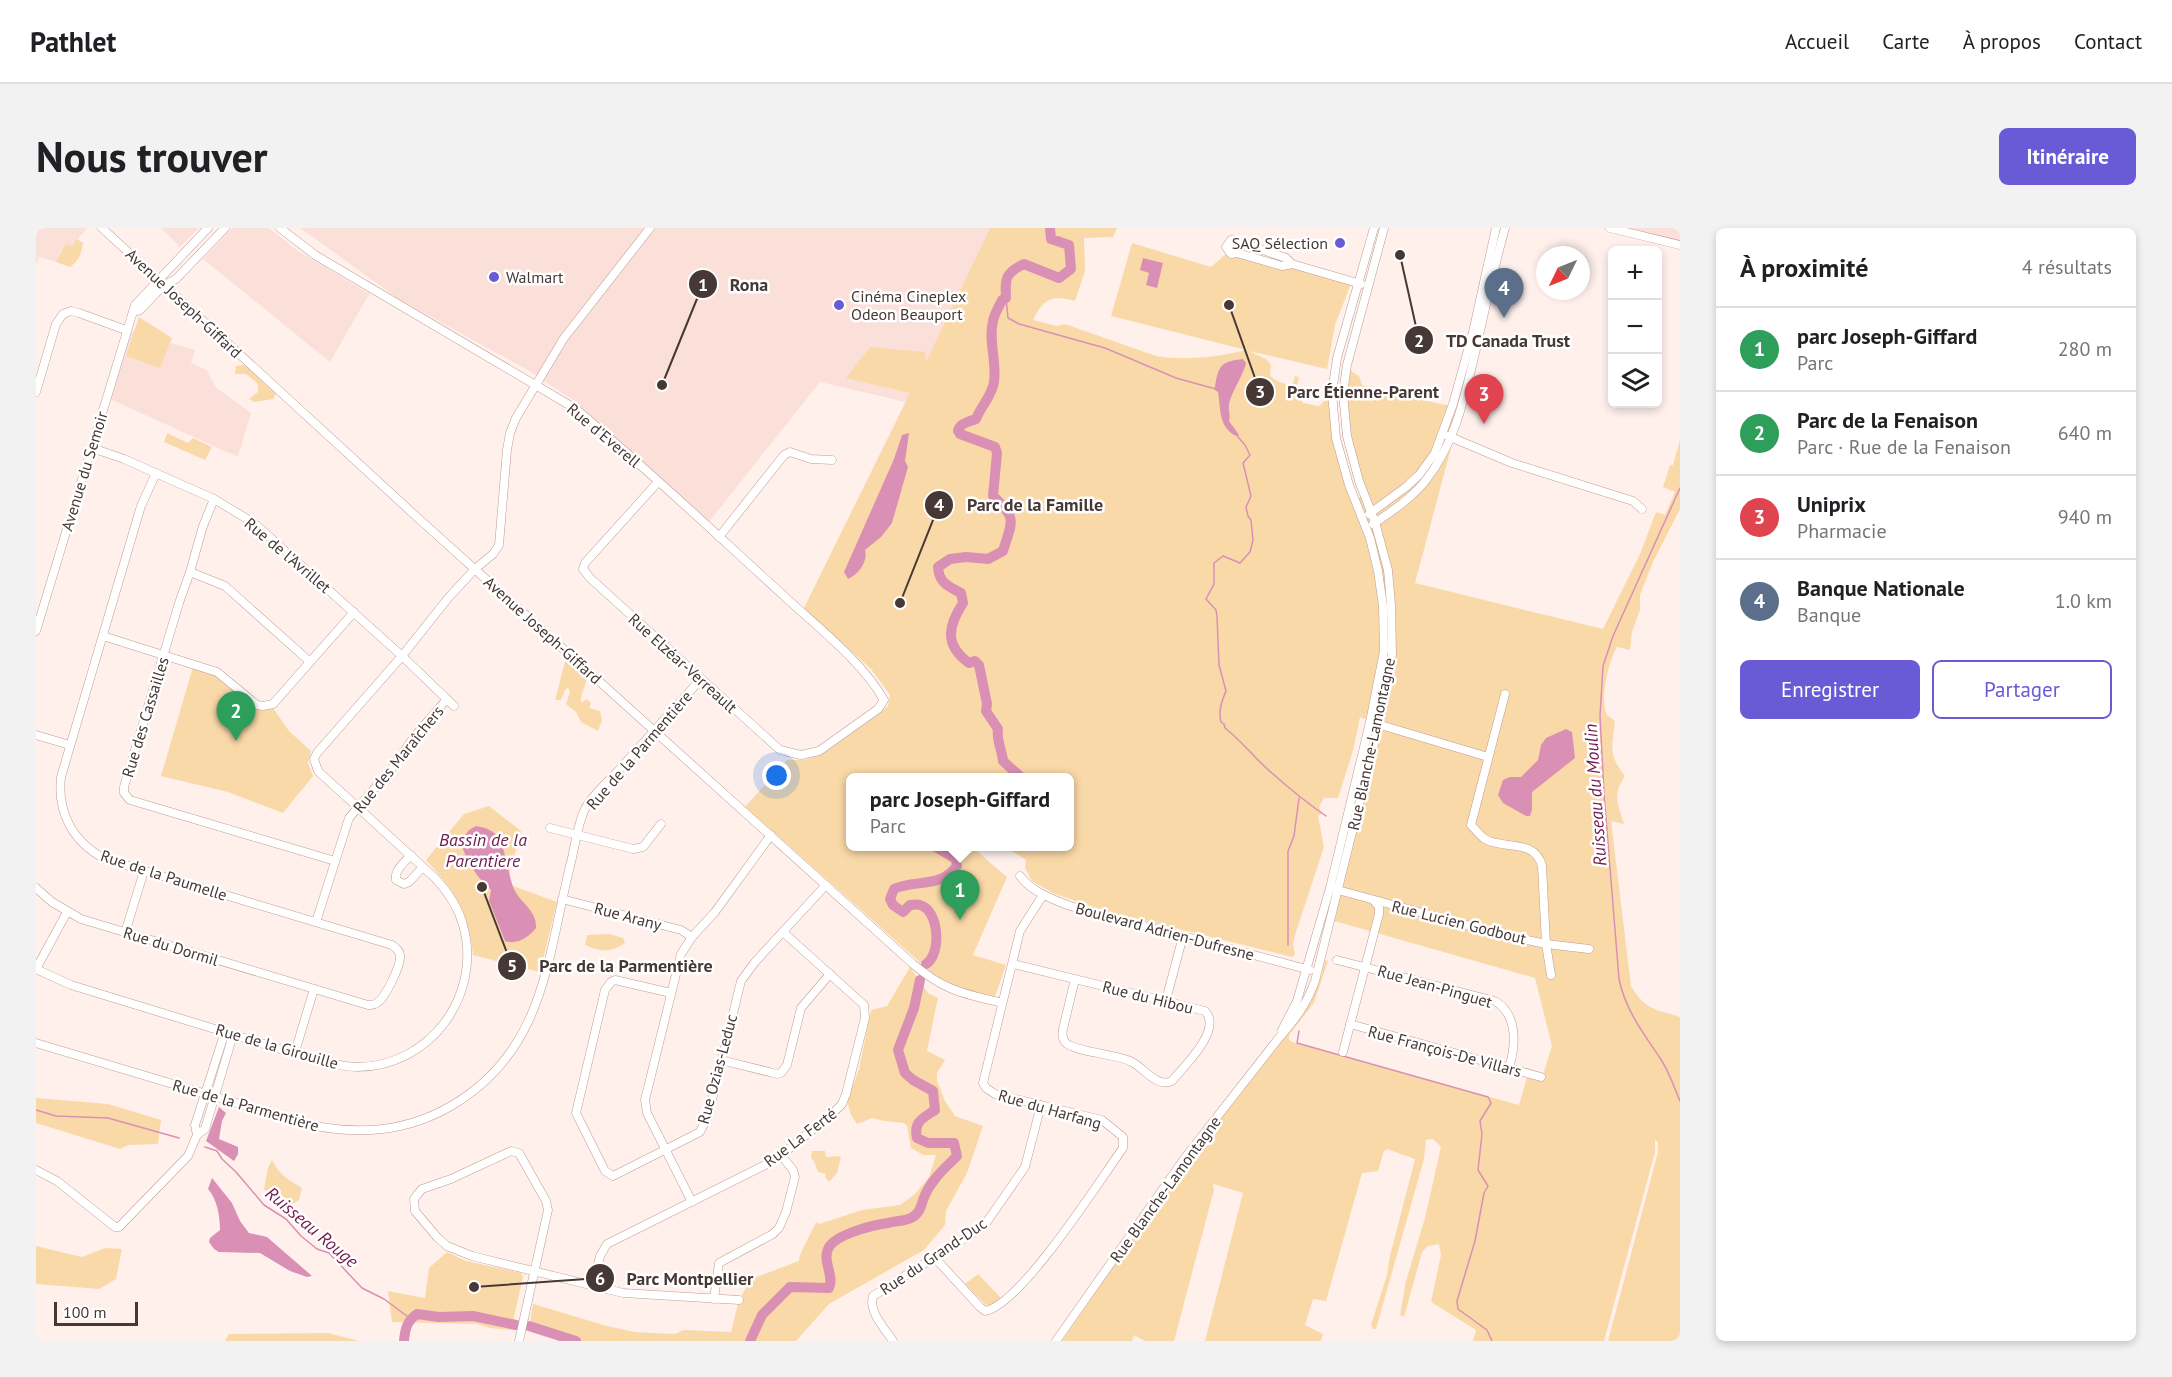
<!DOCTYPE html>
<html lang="fr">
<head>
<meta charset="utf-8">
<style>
	body { margin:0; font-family:"PT Sans",sans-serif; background:#f2f2f2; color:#202124 }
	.controls { position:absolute; right:18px; top:18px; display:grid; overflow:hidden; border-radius:9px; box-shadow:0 3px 9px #0003 }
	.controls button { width:54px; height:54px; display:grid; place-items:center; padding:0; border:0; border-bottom:2px solid #e0e0e0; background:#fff; color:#202124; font:30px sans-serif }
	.compass { position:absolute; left:1500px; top:18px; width:54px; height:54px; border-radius:50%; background:#fff; box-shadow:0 3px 9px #0003; rotate:227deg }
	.scale { position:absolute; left:18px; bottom:15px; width:84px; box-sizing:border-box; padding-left:6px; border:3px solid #463834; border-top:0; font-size:16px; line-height:21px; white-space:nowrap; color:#463834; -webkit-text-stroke:4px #fff; paint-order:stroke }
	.you { position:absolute; left:741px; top:548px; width:21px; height:21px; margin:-15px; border:4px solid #fff; border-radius:50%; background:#1a73e8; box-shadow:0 0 0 9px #1a73e833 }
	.badge { display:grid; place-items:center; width:39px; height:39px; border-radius:50%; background:#685bd5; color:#fff; font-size:20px; font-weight:700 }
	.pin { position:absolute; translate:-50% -50px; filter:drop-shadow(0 2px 3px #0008) }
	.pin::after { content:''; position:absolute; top:32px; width:21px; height:18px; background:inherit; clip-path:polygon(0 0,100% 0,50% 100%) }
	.popup { position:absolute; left:810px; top:545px; width:228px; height:78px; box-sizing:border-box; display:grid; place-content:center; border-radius:9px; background:#fff; filter:drop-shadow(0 2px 4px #0005); font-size:20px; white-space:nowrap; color:#757577 }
	.popup b { font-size:22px; color:#202124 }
	.popup::after { content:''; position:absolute; left:50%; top:100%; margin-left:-12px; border:12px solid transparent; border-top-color:#fff }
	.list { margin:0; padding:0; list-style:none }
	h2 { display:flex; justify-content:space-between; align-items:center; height:78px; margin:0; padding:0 24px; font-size:26px }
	h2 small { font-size:20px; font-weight:400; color:#757577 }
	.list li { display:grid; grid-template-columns:39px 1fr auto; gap:18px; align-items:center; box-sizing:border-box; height:84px; padding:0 24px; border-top:2px solid #e0e0e0 }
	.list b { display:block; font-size:22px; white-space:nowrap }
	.list p { margin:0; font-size:20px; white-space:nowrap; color:#757577 }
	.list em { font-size:20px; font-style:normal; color:#757577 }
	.actions { display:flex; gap:12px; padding:18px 24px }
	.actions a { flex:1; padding:14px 0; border:2px solid #685bd5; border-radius:9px; text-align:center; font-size:21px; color:#685bd5 }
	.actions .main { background:#685bd5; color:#fff }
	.icon { flex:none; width:33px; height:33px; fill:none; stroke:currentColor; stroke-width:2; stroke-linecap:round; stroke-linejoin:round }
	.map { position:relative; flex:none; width:1644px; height:1113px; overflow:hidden; border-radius:9px }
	header { display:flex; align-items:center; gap:36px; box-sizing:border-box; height:84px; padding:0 30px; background:#fff; border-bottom:2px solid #e0e0e0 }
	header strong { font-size:28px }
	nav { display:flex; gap:33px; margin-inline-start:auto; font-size:21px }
	.intro { display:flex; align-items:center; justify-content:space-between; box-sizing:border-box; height:144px; padding:0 36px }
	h1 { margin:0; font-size:42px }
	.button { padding:15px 27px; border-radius:9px; background:#685bd5; color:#fff; font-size:21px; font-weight:700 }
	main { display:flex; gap:36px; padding:0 36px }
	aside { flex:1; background:#fff; border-radius:9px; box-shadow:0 3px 9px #0003 }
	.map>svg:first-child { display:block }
</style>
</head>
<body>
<header>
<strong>Pathlet</strong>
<nav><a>Accueil</a><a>Carte</a><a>À propos</a><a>Contact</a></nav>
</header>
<div class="intro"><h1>Nous trouver</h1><a class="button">Itinéraire</a></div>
<main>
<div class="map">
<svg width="1644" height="1113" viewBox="0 0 1644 1113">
	<rect width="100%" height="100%" fill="#fff0ec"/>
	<g fill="#fbdfd9">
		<polygon points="0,0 51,0 36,18 28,16 20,34 3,29 0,37"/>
		<polygon points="125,0 163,0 144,19"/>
		<polygon points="196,0 233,0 262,23 335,67 332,68 294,134 167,31"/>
		<polygon points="264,0 954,0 900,117 870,174 784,154 672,295 540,174 490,141 364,72"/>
		<polygon points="1576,0 1644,0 1644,17"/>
		<polygon points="95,103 159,122 155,135 171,142 179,159 215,185 202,229 74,171"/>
	</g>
	<g fill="#fad9a8">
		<path d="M954,0H1081L1077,9L1048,10L1049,43L1039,73C1015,67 1008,70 997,92L1021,98L1029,96L1120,128C1149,133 1182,129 1210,122L1075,88L1096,15L1175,39L1192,24L1256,36L1316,53L1299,97L1291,141L1213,123L1230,131L1235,137L1234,147C1239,153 1249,158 1257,155L1259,148L1263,149L1260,164L1267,175L1283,178L1296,165L1300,210L1319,272L1328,267L1311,208V137L1316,144L1323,148L1326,157L1404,176L1426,179L1379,355L1567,401L1604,326L1620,284L1629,287L1639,264L1627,259L1634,237H1637L1644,212V281L1617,334L1604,367V382L1596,404L1594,422L1581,419C1573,432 1563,473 1571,487C1573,489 1577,491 1579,493C1576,519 1572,527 1589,548C1576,567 1582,576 1588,596L1575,593L1595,758C1609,782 1619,781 1644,789V1113H1572L1622,924V914L1619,912V924L1568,1113H1437L1440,1102L1395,1074L1405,1027L1403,1016L1392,1018L1386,1024L1368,1089L1364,1087L1370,1053L1389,990L1405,919L1397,911L1390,912L1388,931L1340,1101H1337L1335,1097L1351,1047L1354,1028L1379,931L1351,921L1348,923L1342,943L1326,945L1290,1073L1277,1071L1269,1097L1287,1106L1285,1113H1169L1207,965L1177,956L1178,962L1138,1113H1109L1098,1107L1096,1113H1026L1150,933L1262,792L1275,774L1283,752H1284L1289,732L1292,733L1278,775L1253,807V811L1256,814L1483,877L1491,849L1505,853L1516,818L1499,750L1295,692L1343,497L1324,489L1317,523L1302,570H1288L1283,579L1286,585L1282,588L1288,619L1259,707L1257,716L1259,727L1256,729L1065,682L1017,665L996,653L989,640L990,632L970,619L1034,618V550H814V618L936,619L971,649L937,727L970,737L959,768L956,769L916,758L904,752L709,579L751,532H768L784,527L852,478L854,467L835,441L768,380L874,165L810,150L834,119L889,124L890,134Z"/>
		<path d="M41,11L47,15C45,27 43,32 34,39L20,34L29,16L36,18Z"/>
		<polygon points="103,89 136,110 124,140 90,128"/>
		<polygon points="209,137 242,163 237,171 218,174 213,171 222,164 222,156 210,146 199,146 200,138"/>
		<polygon points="131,205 152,215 157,210 176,219 169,232 128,214"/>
		<path d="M530,430L551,449C550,459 544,465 545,475L551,471L555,475L553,480L564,483L566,492L562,503L545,494L540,484L530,476L534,464L532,460L529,462L525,472H519Z"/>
		<polygon points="157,439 174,444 231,481 237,480 253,503 275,523 272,535 277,548 247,585 192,564 125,548"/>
		<path d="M453,578L485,603L471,656L521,674L504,744L437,727C433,684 419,663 390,632L428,586Z"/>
		<path d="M573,706L587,710L589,715C574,725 565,724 549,717L551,707Z"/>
		<path d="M874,739L892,765L902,770L891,823L909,832L901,845V853L909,873L919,888L947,898L931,945L910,983L909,997L888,1022L793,1076L760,1113H524L521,1107L494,1097L497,1076L571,1098L599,1104L639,1106L648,1102L695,1104L703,1072L715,1051L763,1033C763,1025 776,1004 780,994L783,996L826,982L864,977L879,966L893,949L900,927H887L875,920L871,898L868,895L848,893L836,890L821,896L815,887L811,873L823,841L835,782L851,778Z"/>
		<polygon points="0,870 72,876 125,892 122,916 92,917 84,921 0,895"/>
		<polygon points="776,923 789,923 790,929 805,928 801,945 793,954 789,949 790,946 782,944 778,933 775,930"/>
		<path d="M236,932C243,946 252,952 266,960L263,972L252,979L236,970L228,961L232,940Z"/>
		<polygon points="0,1018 46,1029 69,1020 86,1021 80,1051 63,1061 0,1056"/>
		<polygon points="411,1024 430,1033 485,1045 487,1049 475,1102 454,1100 441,1096 356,1094 352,1063 389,1070 393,1040"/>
		<polygon points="942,1046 965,1070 955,1078 950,1077 929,1056"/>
		<polygon points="292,1105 323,1113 189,1113 193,1106"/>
	</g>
	<g fill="#da90b4">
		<polygon points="1107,30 1127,35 1121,60 1110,57 1113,45 1104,42"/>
		<path d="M1207,131L1210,135C1207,148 1193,168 1193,178C1192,184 1195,186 1193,193L1203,207L1202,209C1182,200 1185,182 1182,164L1176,160L1179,159C1182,137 1186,133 1207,131Z"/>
		<path d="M873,205L869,233L872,239L856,295L845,309L829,322C832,334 823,346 812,351L808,344L858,231L866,207Z"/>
		<polygon points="1530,501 1536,504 1539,530 1496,564 1496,582 1494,588 1490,588 1467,575 1462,567 1467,552 1474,549 1485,549 1502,532 1505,517 1510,510"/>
		<path d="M440,598C450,600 458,602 463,611C470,622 472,647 478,661C485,676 501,682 500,700C492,710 481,717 469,713L453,673L455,662C442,651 428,630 425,613L433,602Z"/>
		<polygon points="183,879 190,885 186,893 183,911 202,919 202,926 198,933 170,913"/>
		<path d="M176,950L196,975L204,993L213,1005L231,1009L276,1048L271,1049L254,1043L224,1025L183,1024L178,1021L173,1014L174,1010L184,1002C184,988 181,971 172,961Z"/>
	</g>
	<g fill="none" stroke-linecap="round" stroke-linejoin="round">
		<g stroke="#da90b4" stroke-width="1.5">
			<polyline points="970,70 972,90 983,96 1069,120 1140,150 1176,160"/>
			<path d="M1202,209L1209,217L1214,227L1207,235L1215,268L1210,279L1212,288L1215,292L1217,312L1214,324L1204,335L1187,328L1178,335V356L1170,371L1180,382L1181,388L1183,437L1190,463C1186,473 1182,482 1185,494L1188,496L1189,500C1207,514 1220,532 1237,546C1254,561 1271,575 1290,588"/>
			<path d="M1644,260L1577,408L1567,438L1564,488L1568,566L1583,751C1589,781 1607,805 1624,830C1633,843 1638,859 1644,873"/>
			<polyline points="1252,717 1252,623 1258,608 1263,570"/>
			<polyline points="1263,803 1261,815 1452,869 1455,875 1444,893 1446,906 1442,942 1452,958 1448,965 1439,1013 1421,1073 1422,1081 1451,1102 1456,1113"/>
			<polyline points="0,882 20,888 72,890 143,910"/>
			<polyline points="169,919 181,923 186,931 200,944 228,977 250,991 265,1008 281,1021 293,1025 326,1060 348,1071 375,1091"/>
		</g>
		<g stroke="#da90b4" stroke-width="10">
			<path d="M986,550L967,533C966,522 960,511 962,501L950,483L951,476L943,437L939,433L933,435C908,417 912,398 927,375L925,365C912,358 903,355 902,339L914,331L930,329L952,331L967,323C976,293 982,291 957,268L961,225L959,219L924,206L922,203C924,195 932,194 940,191C945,178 956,168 958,154C961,133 952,113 957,93C958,86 963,79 966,72L970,70C969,50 969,45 988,36L1023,50L1035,41L1033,17L1015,11L1014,0"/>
			<path d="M890,736C906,726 903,682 884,677C881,676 877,677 874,677L867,684L857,677L854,671L858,661C879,651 904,661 921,638L920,631L898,618"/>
			<polyline points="493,1098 540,1113"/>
			<path d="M368,1113C369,1101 371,1093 381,1086L403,1089L437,1088L480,1097"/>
			<path d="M714,1113L726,1087L754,1059L793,1060C799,1047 785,1033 793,1019C801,1006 837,997 852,995C859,993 869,993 875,990C885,985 885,976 889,967C896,951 909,940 921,928L918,915H892L881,910C877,894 887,890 899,882L897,863L877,852L869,845L862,822L878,780L884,752"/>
		</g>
		<g stroke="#bf9c94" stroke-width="9">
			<g id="minor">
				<path d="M66,0L382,290L877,736C909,763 926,765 966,775"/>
				<path d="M244,0L279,27L540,181C611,241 679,305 747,367C780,398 826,433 848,472L842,481L783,523L765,527L744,522L554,350L547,341L549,335L622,254"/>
				<polyline points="1574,0 1644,17"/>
				<polyline points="1256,36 1250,30 1201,13 1195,12 1190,19 1195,26 1201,25 1246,38 1256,36 1325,56"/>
				<polyline points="98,84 104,82 128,57 140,51 189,0"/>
				<polyline points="0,164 20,96 27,86 35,83 43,85 90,102"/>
				<polyline points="1412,208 1476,235 1597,273 1606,281"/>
				<polyline points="56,220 88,231 178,271 218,295 366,428 418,478"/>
				<polyline points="178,271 167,298 154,344 143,375 88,559 88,565 94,572 299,633"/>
				<polyline points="1333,286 1370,259 1383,247 1399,225 1417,176 1437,104 1460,0"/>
				<path d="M1337,296C1355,284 1376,270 1390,252C1420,214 1429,167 1440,121C1449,80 1458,40 1469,0"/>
				<polyline points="683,309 748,227 754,224 775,231 796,232"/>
				<polyline points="154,344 189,358 273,433"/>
				<polyline points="0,403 99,77 172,0"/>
				<polyline points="67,408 181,444 221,477 227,478 237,476 318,384"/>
				<path d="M1469,466L1435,597C1439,601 1444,608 1449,611C1467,622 1499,610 1506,638L1510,716L1515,747"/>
				<polyline points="1338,495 1452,529"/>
				<polyline points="0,507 34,517"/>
				<polyline points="514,600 597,621 607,619 625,596"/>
				<path d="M375,627C368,635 358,642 360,652L368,656L373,654L387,639"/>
				<path d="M984,648C996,664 1016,671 1034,678L1274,742"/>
				<path d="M0,660L16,674L45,691L332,777C336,777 337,778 341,775C349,770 365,738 364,728C364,723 360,720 356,717L69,631C37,614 21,585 25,549L105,278L120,245"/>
				<polyline points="1298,661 1468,707 1510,716 1553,721"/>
				<polyline points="526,671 645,702 656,709"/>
				<path d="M31,684L0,741L35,757L280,832C293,835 307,839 321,839C394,839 447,767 427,697C422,678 412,664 399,650L282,543L278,531L281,525L366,428L413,369L439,341L457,326L463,317L471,222L474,205L480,190L528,110L614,0"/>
				<polyline points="280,694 313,590 356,540 378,509 411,471"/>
				<polyline points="89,705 108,643"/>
				<path d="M1301,732L1459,773C1482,787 1480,817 1473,840"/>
				<path d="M977,736L1169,783C1187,802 1148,838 1136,853C1121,860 1109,841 1096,834C1082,826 1037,824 1029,814C1026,810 1026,806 1027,801L1039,751"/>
				<polyline points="635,765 579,752 575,754 569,762 540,885 569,943 577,948 581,946 664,904 672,888 705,753 719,734 790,657"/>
				<polyline points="1130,772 1147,708"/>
				<polyline points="1314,796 1505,849"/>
				<polyline points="1246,802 1261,773 1294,660 1334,494 1348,423 1347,378 1342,343 1334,310 1313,257 1300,210 1296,165 1301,130 1338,0"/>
				<path d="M0,815L274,897C324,907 370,904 415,878C508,824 511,732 534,638C539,620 541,597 549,581C556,567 571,555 582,543C609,513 637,482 664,452"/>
				<polyline points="259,824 278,761"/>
				<polyline points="1307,824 1343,686 1343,679 1338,673"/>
				<polyline points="685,832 741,846 745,845 751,837 765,780 794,746"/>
				<polyline points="161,907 159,897 189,804"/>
				<polyline points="0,942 21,953 79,999 83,999 152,928 161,907 169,901 197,807"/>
				<polyline points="656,974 611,885 609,872 645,726 656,709 679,684 735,607"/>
				<path d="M899,1030L944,1079L949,1083C984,1078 1064,952 1087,920V909L1066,892L959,866L950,860L947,855L984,703L1007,667"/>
				<polyline points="557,1057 564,1028 571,1016 739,932 796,886 806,876 810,866 829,790 828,777 747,704"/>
				<polyline points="678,1071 683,1035 737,1006 743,1000 750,984 759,949 757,942 745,927"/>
				<polyline points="483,1113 512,982 510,973 483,925 475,923 415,951 386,961 381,967 378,971 379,983 401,1009 411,1018 436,1028 587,1065 703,1072"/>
				<path d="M857,1113C849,1101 832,1083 837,1068L948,998L989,939L1005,877"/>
				<path d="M1020,1113L1148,931L1242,811C1258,793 1271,776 1279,753L1343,496L1356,426L1355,377L1352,342L1339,294L1323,253L1311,208L1307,165L1311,137L1348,0"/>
			</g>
		</g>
		<use href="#minor" stroke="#fff" stroke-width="8"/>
	</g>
	<g fill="#685bd5" stroke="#fff" stroke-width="2">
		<circle cx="1304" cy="15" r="6"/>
		<circle cx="458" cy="49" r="6"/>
		<circle cx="803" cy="77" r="6"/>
	</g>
	<g text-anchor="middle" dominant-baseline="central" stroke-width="5" stroke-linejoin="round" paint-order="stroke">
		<g font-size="16" fill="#463834" stroke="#fff" text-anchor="start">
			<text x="1292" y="15" text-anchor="end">SAQ Sélection</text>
			<text x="470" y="49">Walmart</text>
			<text x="815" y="68">Cinéma Cineplex<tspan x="815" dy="18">Odeon Beauport</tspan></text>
		</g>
		<g font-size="16" fill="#463834" stroke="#fff">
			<text transform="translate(148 75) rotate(43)">Avenue Joseph-Giffard</text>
			<text transform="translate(568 207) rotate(40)">Rue d'Everell</text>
			<text transform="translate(48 243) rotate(-73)">Avenue du Semoir</text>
			<text transform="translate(252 327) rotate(40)">Rue de l'Avrillet</text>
			<text transform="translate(507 402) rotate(42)">Avenue Joseph-Giffard</text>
			<text transform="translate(647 435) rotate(42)">Rue Elzéar-Verreault</text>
			<text transform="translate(109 489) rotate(-73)">Rue des Cassailles</text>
			<text transform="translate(1335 516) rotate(-78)">Rue Blanche-Lamontagne</text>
			<text transform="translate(603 522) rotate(-49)">Rue de la Parmentière</text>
			<text transform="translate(362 531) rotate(-51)">Rue des Maraîchers</text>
			<text transform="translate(128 647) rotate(18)">Rue de la Paumelle</text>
			<text transform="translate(592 688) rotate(15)">Rue Arany</text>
			<text transform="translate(1423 694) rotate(14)">Rue Lucien Godbout</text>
			<text transform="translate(1129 703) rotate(15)">Boulevard Adrien-Dufresne</text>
			<text transform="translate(135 718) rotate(17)">Rue du Dormil</text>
			<text transform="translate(1399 758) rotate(16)">Rue Jean-Pinguet</text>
			<text transform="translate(1112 769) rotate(14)">Rue du Hibou</text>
			<text transform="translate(241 818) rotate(16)">Rue de la Girouille</text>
			<text transform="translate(1409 823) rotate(15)">Rue François-De Villars</text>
			<text transform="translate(681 841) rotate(-75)">Rue Ozias-Leduc</text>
			<text transform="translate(210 877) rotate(16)">Rue de la Parmentière</text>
			<text transform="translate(1014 881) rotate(16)">Rue du Harfang</text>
			<text transform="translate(764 909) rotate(-37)">Rue La Ferté</text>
			<text transform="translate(1129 961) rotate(-54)">Rue Blanche-Lamontagne</text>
			<text transform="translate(897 1028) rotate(-34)">Rue du Grand-Duc</text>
		</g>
		<g font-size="18" font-style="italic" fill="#701a4d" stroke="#fff">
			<text transform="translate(1559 567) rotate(-94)">Ruisseau du Moulin</text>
			<text x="447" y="611">Bassin de la<tspan x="447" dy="21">Parentiere</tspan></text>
			<text transform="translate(276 999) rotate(40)">Ruisseau Rouge</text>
		</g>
	</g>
	<path fill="none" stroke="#463834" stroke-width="2" d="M626 157L667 56M1364 27L1383 112M1193 77L1224 164M864 375L903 277M446 659L476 738M438 1059L564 1050"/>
	<g fill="#463834" stroke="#fff" stroke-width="2">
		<circle cx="626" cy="157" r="6"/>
		<circle cx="1364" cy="27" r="6"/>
		<circle cx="1193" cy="77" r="6"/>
		<circle cx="864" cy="375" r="6"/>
		<circle cx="446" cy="659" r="6"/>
		<circle cx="438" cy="1059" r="6"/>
		<circle cx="667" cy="56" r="15"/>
		<circle cx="1383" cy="112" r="15"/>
		<circle cx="1224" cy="164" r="15"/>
		<circle cx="903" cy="277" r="15"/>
		<circle cx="476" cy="738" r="15"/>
		<circle cx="564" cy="1050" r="15"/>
	</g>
	<g font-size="18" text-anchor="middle" font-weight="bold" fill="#fff">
		<text x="667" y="63">1</text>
		<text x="1383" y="119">2</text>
		<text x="1224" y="170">3</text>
		<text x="903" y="283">4</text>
		<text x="476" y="744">5</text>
		<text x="564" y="1057">6</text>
	</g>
	<g font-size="18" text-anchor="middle" font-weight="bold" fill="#463834" stroke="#fff" stroke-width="5" stroke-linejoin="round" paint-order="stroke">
		<text x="713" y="63">Rona</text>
		<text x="1472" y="119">TD Canada Trust</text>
		<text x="1327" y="170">Parc Étienne-Parent</text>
		<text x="999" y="283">Parc de la Famille</text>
		<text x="590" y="744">Parc de la Parmentière</text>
		<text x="654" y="1057">Parc Montpellier</text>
	</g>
</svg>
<div class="controls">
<button>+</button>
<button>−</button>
<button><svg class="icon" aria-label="layers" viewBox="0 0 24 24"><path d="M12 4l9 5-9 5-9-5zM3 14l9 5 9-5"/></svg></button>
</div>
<svg class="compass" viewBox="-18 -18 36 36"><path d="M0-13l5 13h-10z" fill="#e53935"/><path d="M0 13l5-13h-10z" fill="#757577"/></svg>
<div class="scale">100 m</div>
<div class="you"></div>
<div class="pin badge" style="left:924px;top:692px;background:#2e9e5b">1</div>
<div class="popup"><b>parc Joseph-Giffard</b>Parc</div>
<div class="pin badge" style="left:200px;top:513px;background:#2e9e5b">2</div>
<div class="pin badge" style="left:1448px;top:196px;background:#e0444e">3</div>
<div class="pin badge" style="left:1468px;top:90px;background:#5c6f8a">4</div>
</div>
<aside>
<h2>À proximité<small>4 résultats</small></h2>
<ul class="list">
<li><span class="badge" style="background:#2e9e5b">1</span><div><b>parc Joseph-Giffard</b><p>Parc</p></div><em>280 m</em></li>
<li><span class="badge" style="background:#2e9e5b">2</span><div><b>Parc de la Fenaison</b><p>Parc · Rue de la Fenaison</p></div><em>640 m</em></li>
<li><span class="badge" style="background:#e0444e">3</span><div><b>Uniprix</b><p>Pharmacie</p></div><em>940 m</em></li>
<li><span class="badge" style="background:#5c6f8a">4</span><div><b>Banque Nationale</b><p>Banque</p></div><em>1.0 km</em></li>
</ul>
<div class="actions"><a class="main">Enregistrer</a><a>Partager</a></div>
</aside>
</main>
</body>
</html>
